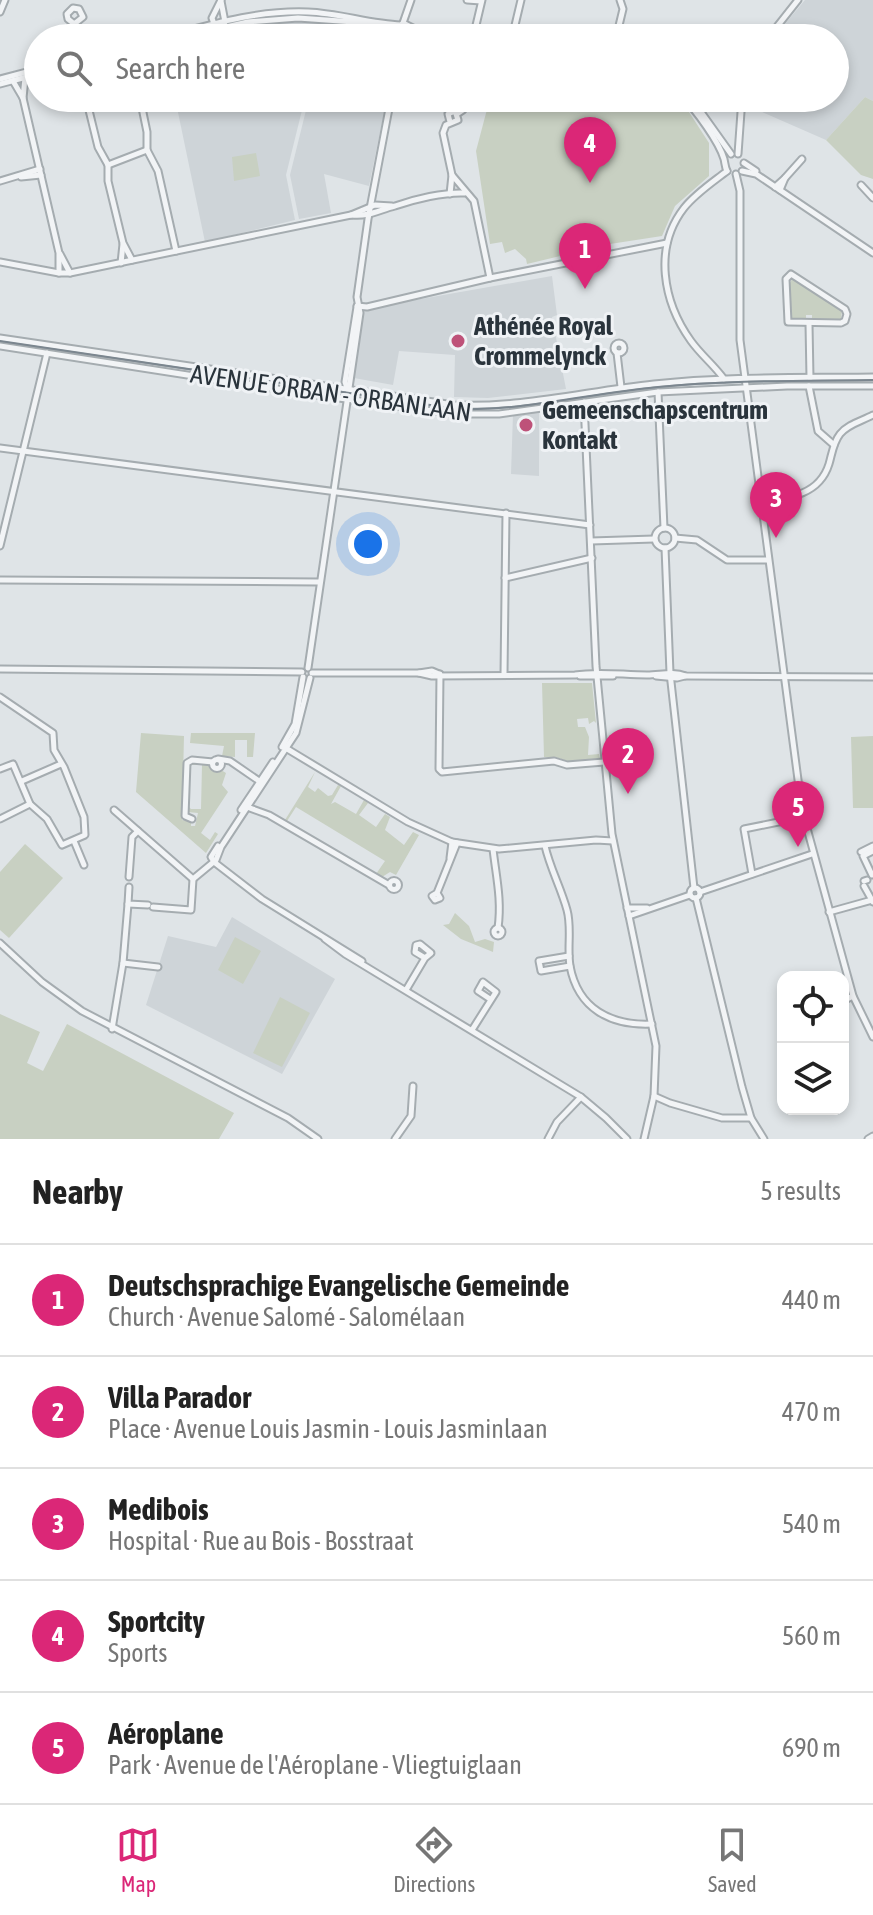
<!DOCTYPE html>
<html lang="en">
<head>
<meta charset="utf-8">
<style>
	body { margin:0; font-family:"Asap Condensed",sans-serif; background:#f2f2f2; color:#222 }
	.controls { position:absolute; right:24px; bottom:24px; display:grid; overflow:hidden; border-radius:16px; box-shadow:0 4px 12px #0003 }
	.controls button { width:72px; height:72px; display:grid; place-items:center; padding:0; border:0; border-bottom:2px solid #e0e0e0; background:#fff; color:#222; font:40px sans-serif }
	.you { position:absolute; left:368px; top:544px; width:28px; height:28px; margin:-20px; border:6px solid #fff; border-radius:50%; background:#1a73e8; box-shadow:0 0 0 12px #1a73e833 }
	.badge { display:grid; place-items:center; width:52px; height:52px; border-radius:50%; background:#db2777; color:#fff; font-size:26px; font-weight:700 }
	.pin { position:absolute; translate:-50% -66px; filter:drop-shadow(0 2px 4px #0008) }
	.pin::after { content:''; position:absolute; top:42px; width:28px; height:24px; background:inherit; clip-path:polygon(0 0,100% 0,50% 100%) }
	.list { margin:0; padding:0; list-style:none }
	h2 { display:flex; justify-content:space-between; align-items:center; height:104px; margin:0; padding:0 32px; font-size:34px }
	h2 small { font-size:26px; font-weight:400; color:#767676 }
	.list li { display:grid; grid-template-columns:52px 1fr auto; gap:24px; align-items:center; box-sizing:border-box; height:112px; padding:0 32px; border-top:2px solid #e0e0e0 }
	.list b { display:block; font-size:30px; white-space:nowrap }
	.list p { margin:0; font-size:26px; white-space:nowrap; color:#767676 }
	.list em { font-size:26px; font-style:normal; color:#767676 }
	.icon { flex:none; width:44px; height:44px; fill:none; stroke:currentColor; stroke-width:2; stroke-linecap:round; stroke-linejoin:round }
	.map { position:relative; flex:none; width:873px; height:1139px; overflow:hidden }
	.search { position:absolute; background:#fff; box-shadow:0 4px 12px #0003; left:24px; right:24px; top:24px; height:88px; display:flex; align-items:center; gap:20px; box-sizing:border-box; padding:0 28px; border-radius:44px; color:#767676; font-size:30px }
	.sheet { height:664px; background:#fff }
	nav { display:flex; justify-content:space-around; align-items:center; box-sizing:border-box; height:112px; border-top:2px solid #e0e0e0; background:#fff; font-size:22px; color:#767676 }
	nav a { display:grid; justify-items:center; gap:4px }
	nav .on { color:#db2777 }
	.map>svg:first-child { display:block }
</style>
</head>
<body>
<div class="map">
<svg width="873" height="1139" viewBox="0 0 873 1139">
	<rect width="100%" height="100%" fill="#dfe4e7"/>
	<g fill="#ced4d8">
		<polygon points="805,0 873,0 873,101 865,97 826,140 744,104 746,98 835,98 835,38 773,38"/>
		<polygon points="299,22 323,23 319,38 203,38 266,24"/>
		<polygon points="175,98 305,98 286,175 295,220 205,242"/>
		<polygon points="309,98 336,102 338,98 387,98 369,186 324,174 331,213 299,219 290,175"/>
		<polygon points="552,276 557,315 552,317 566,389 488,398 454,397 455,355 399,351 393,385 354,378 364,309"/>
		<polygon points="539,410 539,476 511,474 513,414"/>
		<polygon points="232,917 335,979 282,1074 146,1005 168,936 216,947"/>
	</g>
	<g fill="#c8d0c2">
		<polygon points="865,97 873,101 873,179 861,175 826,140"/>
		<polygon points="490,98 675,98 687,109 709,143 709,176 675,206 662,236 610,244 527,264 526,259 515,249 505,253 502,242 490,244 476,151"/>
		<polygon points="256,153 260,176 234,181 232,157"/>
		<polygon points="793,278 842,310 841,320 812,321 812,315 806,315 806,321 790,321 789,284"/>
		<polygon points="542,683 592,683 596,723 594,721 589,724 588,718 577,719 578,727 585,727 589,737 588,755 599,754 600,759 569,762 559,758 544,757"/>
		<polygon points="141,733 184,736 182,820 191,822 191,826 195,826 198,813 188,812 188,806 191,809 201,809 202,765 190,765 195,762 204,762 214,771 221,770 226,773 222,785 228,792 201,833 210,840 215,832 218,834 206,853 136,792"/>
		<polygon points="191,733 255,733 253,757 247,757 247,740 235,740 235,757 222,756 224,746 190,743"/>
		<polygon points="873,736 873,808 853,808 851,737"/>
		<polygon points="315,772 308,787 315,792 318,788 328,796 332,795 338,785 341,786 331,804 335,802 356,814 364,800 368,803 359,815 376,827 385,814 390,817 385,830 404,845 413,832 419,835 396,875 390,872 382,877 376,874 385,861 296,807 287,821 285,820"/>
		<polygon points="25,844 63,878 9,938 0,930 0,872"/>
		<polygon points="455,913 469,926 475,942 485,939 494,942 493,952 461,939 443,925 449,924"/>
		<polygon points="235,937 261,951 243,984 218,970"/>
		<polygon points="280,997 310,1013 282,1067 253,1053"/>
		<polygon points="0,1014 40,1032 27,1063 43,1071 67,1024 234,1113 219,1139 0,1139"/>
	</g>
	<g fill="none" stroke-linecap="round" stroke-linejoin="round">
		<g stroke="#a5acb0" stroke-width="9">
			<g id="minor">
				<polyline points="467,0 481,1"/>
				<polyline points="221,1 225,22"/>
				<polyline points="0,12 5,0"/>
				<polyline points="403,23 417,30 454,38"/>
				<polyline points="214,24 212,18 221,0"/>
				<polyline points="406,36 411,33 432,38"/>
				<polyline points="70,38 68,29 83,17 79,9 73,8 67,14 68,19 73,23"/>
				<path d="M160,38C209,25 256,10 308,12C339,13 370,24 401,25L403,23L411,0"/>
				<polyline points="178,38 248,22 298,18 354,22 393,30 406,36"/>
				<polyline points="473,38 482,0"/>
				<polyline points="512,38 521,0"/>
				<polyline points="616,38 623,9 620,0"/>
				<polyline points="768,38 798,0"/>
				<polyline points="0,79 38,69"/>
				<polyline points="13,81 23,98 25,78"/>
				<polyline points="0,84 38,74"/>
				<polyline points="23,98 59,253 59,273"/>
				<polyline points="86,98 98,147 108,165 108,181 123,243 132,260"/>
				<polyline points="140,98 147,132 147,150 158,171 176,251"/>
				<path d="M683,98C696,110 719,142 724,159C725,163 725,167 727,171"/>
				<polyline points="691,98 731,154"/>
				<polyline points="457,114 463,110 466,98"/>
				<polyline points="738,154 742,98"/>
				<polyline points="744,163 756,171"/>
				<polyline points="108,165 147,150"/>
				<polyline points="742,171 756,174 873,253"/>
				<polyline points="736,174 740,191 740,340 802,810 853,996 873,1037"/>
				<polyline points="452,175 474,201 490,278"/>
				<polyline points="21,177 41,175"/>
				<polyline points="785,178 802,159"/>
				<polyline points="0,181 40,169"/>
				<polyline points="861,185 873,198"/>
				<polyline points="775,187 785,178 780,190"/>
				<polyline points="450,194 452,175 443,133 446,125 458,120 455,111 448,114 450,122"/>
				<path d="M351,215C369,217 379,210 395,206C415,199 444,192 465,193"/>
				<polyline points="60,254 70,273"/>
				<polyline points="0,262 59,273 70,273 351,215 375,205 392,206"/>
				<polyline points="121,263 123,244"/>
				<polygon points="791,274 845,309 847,314 845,321 841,323 788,322 786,279"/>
				<polyline points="357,306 367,307 490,278 667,243"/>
				<polyline points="809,324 810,378"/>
				<path d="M0,338L454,405C521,408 587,391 654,384C727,376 800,378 873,377"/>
				<circle cx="619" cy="348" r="5"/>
				<polyline points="0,346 310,394 433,411 471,414 499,414 658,392 787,386 873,386"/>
				<polyline points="617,353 621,387"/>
				<path d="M724,379C714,365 701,355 691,341C663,302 653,248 684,208C696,193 713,182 727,171"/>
				<polyline points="809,386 818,431 834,445"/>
				<polyline points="347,388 345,382 357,307"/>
				<polyline points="658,392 664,528"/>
				<polyline points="584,402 596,666 612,834 656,1046 654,1096 644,1139"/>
				<polyline points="0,448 590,525"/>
				<path d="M760,501C788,498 819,496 829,464C832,454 833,443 840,434C848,424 862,421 873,415"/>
				<circle cx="665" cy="538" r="10"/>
				<polyline points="675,538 697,540 727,560 768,560"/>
				<polyline points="591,541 654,539"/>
				<polyline points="0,546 47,353"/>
				<polyline points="665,548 670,673 694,888"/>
				<polyline points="505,578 592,558"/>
				<polyline points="0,580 319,582"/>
				<polyline points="308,668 360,313 357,297 368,219 391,98"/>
				<polyline points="0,669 302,672"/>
				<polyline points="312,673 419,673 432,671 439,674"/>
				<path d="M419,673L432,676L575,675C599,671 623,675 647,675C661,675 672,671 686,676L873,677"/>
				<polyline points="440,674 439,769 442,772 554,761 567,765 604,762"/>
				<polyline points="504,674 506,513"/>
				<polyline points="580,676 613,676"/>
				<polyline points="656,676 677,678 685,676"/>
				<polyline points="0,697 53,733 54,750 64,767 84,817 85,835 62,845 47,819 30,804 13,764 0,769"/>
				<polyline points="282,747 295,724 303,677"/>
				<polyline points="284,747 408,822 452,842 499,849 596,840 613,841"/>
				<polyline points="218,759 230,761 262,783"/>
				<circle cx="217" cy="764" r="4.5"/>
				<polyline points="22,781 61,764"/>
				<polyline points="247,807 269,815 389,885"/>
				<polyline points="114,810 138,831"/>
				<polyline points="241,810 273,762"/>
				<polyline points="0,819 30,804"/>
				<polyline points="192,819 185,816 187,763 192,760 213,762"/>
				<polyline points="74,841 84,865"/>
				<path d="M545,846C550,868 561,888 567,910C572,928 567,947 570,966C578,1009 611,1026 652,1024"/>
				<path d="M493,849C496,876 502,900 498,928"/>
				<polyline points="861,852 873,846"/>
				<polyline points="450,858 452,842"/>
				<polyline points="214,862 211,857 218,846"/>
				<polyline points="214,862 262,899 362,961"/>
				<polyline points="752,874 744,829 803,817"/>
				<polyline points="872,875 863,856 873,851"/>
				<polyline points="129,877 132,837 138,831 193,879 216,860 221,847 296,733 310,678"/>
				<circle cx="394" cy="885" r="4.5"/>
				<polyline points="864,881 867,880"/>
				<polyline points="864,886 873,902"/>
				<polyline points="129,887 128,904 148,905"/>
				<circle cx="695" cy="893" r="5"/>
				<polyline points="700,892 812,854"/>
				<polyline points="437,893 440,898 435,900 432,896 437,893 457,843"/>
				<polyline points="696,898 742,1087 751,1118 764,1139"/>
				<polyline points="153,907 191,910 193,879"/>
				<polyline points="627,908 647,908"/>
				<polyline points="829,912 872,900"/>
				<polyline points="629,916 690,895"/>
				<circle cx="498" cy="932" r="4"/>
				<polyline points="325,939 345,954 581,1097 606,1118 627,1139"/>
				<polyline points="0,943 42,982 82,1011 288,1118 318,1139"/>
				<polyline points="569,956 539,961 541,971 570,966"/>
				<polyline points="123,963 158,967"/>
				<polyline points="406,990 425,958 431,953 420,944 416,945 415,952 425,958"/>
				<polyline points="843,1001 853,996"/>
				<polyline points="112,1029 123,963 128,904"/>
				<polyline points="472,1030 496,992 483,982 478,991 490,999"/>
				<polyline points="654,1096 670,1103 722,1118 751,1118"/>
				<polyline points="395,1139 411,1116 413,1086"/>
				<polyline points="548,1139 557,1122 581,1097"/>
				<polyline points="868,1139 873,1136"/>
			</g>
		</g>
		<use href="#minor" stroke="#f2f4f6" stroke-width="5"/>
		<path stroke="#7b868f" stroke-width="2" d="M0,341L457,409C525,411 591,393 658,387C730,380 802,381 873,380"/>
	</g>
	<g fill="#be5279" stroke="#eff2f5" stroke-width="3">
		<circle cx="458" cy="341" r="8"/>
		<circle cx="526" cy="425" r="8"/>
	</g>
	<g text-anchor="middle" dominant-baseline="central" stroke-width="6" stroke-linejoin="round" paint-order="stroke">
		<g font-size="26" font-weight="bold" fill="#2a343c" stroke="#eff2f5" text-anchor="start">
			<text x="474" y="326">Athénée Royal<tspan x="474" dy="30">Crommelynck</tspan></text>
			<text x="542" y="410">Gemeenschapscentrum<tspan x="542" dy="30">Kontakt</tspan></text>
		</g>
		<g font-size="26" fill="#2a343c" stroke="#eff2f5">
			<text transform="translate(331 393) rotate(8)">AVENUE ORBAN - ORBANLAAN</text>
		</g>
	</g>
</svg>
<div class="controls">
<button><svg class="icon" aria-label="locate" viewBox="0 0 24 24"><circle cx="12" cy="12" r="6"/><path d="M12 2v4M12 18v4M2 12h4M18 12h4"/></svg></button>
<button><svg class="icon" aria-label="layers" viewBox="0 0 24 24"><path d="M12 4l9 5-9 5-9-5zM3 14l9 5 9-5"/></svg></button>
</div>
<div class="you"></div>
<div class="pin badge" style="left:585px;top:289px">1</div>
<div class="pin badge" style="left:628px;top:794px">2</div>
<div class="pin badge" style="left:776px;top:538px">3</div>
<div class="pin badge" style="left:590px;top:183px">4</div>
<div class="pin badge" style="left:798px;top:847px">5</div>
<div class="search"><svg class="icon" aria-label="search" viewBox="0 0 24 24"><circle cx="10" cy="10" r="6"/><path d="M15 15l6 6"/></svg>Search here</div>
</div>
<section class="sheet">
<h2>Nearby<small>5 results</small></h2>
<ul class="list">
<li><span class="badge">1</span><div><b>Deutschsprachige Evangelische Gemeinde</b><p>Church · Avenue Salomé - Salomélaan</p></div><em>440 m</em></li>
<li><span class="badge">2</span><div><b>Villa Parador</b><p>Place · Avenue Louis Jasmin - Louis Jasminlaan</p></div><em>470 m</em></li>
<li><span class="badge">3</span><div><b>Medibois</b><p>Hospital · Rue au Bois - Bosstraat</p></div><em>540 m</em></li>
<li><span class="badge">4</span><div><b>Sportcity</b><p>Sports</p></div><em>560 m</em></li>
<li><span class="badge">5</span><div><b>Aéroplane</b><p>Park · Avenue de l'Aéroplane - Vliegtuiglaan</p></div><em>690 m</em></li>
</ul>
</section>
<nav>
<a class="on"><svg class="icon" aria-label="map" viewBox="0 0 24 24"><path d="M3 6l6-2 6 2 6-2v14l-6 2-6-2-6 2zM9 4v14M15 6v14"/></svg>Map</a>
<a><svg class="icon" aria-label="directions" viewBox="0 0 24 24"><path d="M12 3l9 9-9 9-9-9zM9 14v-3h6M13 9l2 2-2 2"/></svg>Directions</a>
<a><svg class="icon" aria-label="saved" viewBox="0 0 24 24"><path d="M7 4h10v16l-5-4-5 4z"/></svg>Saved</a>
</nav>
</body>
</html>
